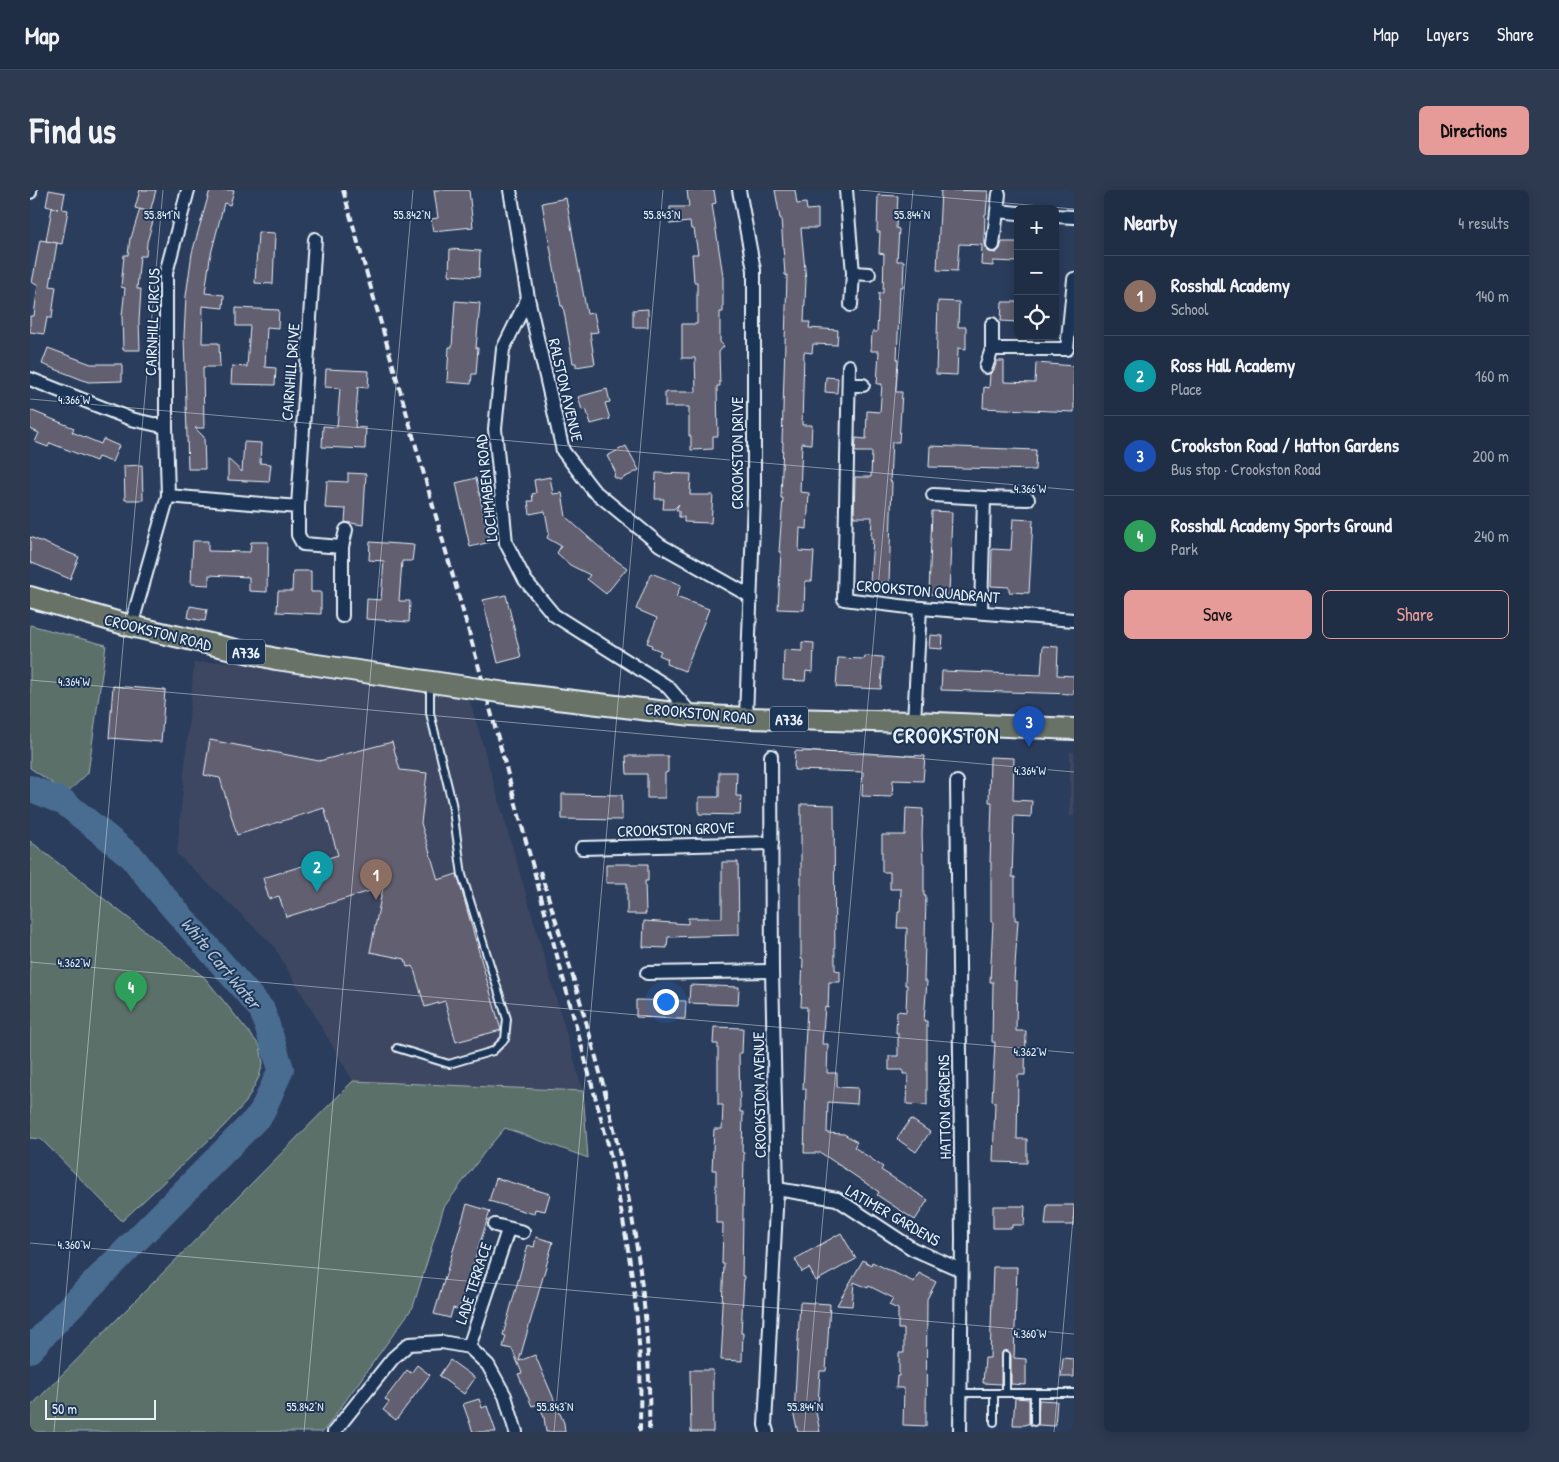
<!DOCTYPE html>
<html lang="en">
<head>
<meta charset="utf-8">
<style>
	body { margin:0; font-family:"Patrick Hand",sans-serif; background:#2d3a50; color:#f1f3f6 }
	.controls { position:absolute; right:15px; top:15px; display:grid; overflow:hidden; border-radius:8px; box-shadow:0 2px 12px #0003 }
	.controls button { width:45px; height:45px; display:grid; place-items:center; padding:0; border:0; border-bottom:1px solid #3d4a5e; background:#202e45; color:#f1f3f6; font:25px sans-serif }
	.scale { position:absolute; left:15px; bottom:12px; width:111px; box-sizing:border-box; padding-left:5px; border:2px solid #e8f1f8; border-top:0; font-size:14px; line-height:18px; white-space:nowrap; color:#e8f1f8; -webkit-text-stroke:4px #1d3557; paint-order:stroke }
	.you { position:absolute; left:635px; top:811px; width:18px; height:18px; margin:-12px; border:4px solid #fff; border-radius:50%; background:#1a73e8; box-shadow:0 0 0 8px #1a73e833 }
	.badge { display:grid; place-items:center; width:32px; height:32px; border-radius:50%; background:#e69b98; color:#fff; font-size:16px; font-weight:700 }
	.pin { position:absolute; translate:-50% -41px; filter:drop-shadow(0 1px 2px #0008) }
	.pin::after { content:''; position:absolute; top:26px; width:18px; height:15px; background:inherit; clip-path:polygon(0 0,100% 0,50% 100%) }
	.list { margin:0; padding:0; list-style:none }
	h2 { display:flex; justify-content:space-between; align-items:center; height:65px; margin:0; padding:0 20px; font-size:21px }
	h2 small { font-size:16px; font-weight:400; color:#a2a8b3 }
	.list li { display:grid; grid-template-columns:32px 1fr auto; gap:15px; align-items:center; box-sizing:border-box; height:80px; padding:0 20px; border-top:1px solid #3d4a5e }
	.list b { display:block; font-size:19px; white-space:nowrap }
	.list p { margin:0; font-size:16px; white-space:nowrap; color:#a2a8b3 }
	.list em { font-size:16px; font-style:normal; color:#a2a8b3 }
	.actions { display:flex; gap:10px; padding:15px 20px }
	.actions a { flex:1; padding:11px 0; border:1px solid #e69b98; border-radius:8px; text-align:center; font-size:18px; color:#e69b98 }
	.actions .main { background:#e69b98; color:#111 }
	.icon { flex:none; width:28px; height:28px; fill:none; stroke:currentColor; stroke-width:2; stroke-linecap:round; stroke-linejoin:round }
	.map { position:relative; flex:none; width:1044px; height:1242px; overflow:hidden; border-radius:8px }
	header { display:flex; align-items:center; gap:30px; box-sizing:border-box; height:70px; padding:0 25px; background:#202e45; border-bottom:1px solid #3d4a5e }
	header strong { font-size:24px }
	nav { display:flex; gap:28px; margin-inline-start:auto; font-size:18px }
	.intro { display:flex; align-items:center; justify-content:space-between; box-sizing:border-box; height:120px; padding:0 30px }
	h1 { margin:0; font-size:35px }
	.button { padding:12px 22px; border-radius:8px; background:#e69b98; color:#111; font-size:18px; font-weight:700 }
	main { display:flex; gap:30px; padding:0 30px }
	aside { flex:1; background:#202e45; border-radius:8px; box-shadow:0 2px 12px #0003 }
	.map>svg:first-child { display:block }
</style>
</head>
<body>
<header>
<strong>Map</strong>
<nav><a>Map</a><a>Layers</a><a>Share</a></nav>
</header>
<div class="intro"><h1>Find us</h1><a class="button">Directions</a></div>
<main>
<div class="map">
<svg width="1044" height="1242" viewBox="0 0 1044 1242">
	<rect width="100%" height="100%" fill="#2b3d5c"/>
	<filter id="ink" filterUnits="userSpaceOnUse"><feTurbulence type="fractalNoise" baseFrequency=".02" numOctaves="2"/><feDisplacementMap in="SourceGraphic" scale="10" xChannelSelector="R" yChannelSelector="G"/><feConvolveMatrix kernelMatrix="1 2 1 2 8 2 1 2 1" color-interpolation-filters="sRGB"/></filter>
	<g filter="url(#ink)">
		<g fill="#3c4762">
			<polygon points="246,469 436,497 553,901 323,891 244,756 147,664 164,473"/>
			<rect x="1040" y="562" width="4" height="64"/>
		</g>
		<g fill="#5b6f6b" stroke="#a2b0b2">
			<polygon points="0,435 76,455 58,583 37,603 0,578"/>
			<polygon points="0,651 175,788 230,856 233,873 229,887 216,912 194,936 92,1031 11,949 0,948"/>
			<polygon points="323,891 553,901 558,968 475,938 457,959 414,1017 383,1117 293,1242 0,1242 0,1217"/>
		</g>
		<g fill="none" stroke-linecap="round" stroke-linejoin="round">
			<polyline stroke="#4a6d91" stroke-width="26" points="0,598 35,613 102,667 128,700 232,820 251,879 231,924 32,1125 0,1160"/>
		</g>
		<g fill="#625e70" stroke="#e8f1f8">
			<polygon points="19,0 35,3 32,19 38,20 32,54 16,51 22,18 28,19 16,16"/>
			<polygon points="110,0 126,0 120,22 105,18"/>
			<polygon points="180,0 204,0 200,15 194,13 180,68 175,103 194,105 193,118 173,116 172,153 189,153 190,177 173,177 174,238 165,238 174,247 175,279 158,279 154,146 156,106 162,63"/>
			<polygon points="404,0 439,0 443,37 403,41 401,29 408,28"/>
			<polygon points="657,0 684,0 686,13 682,14 693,86 693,122 690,122 690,152 694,156 689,162 690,196 687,196 688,246 683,246 683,259 661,260 661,246 659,246 659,217 635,217 635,202 666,202 665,168 652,168 652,134 667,134 667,92 664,92 662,64 668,64 664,39 661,39 660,32 640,34 640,17 659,17"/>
			<polygon points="745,0 765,0 767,14 776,13 777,20 788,19 788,38 771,38 776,90 774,132 780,132 779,138 808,140 807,155 783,154 782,163 774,162 772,235 782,235 781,254 772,253 770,302 779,303 777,339 770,338 769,361 784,362 782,391 775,391 774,420 748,419 751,362 749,362 753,308 751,308 753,252 752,252 757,85 755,85 751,28 750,28"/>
			<polygon points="911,0 958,1 956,24 955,24 954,51 955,51 955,58 959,62 966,63 970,59 972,52 988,52 988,72 963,71 963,76 951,75 952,55 929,54 927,81 907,80"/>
			<polygon points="848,5 868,6 866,38 869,39 867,71 874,71 873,97 870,97 867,169 868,169 866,202 872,202 869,252 862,252 860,291 862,292 859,393 840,392 843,349 841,349 842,327 824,327 825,287 841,287 842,262 825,262 826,248 836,249 837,221 850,222 852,194 847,194 849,161 841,161 842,142 847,142 849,103 853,103 854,64 849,63 850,42 847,42"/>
			<polygon points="536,8 557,124 564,123 568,142 560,143 565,174 546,177 546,173 543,173 533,116 531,116 512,13"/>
			<polygon points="110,19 125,24 117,52 116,66 110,66 107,99 111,99 109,131 110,160 93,160 92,126 95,98 91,97 94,65 98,65 100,48 101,48"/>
			<polygon points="228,42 245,43 243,94 225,93"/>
			<polygon points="10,50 27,53 20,96 26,97 24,110 22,128 17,128 14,144 0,142 0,126 4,126 8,94 2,93"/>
			<polygon points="420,59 450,61 449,87 419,85"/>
			<polygon points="425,111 450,113 446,158 448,158 446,184 442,184 441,194 417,192 419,157 422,157"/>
			<polygon points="908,111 929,112 928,137 936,137 936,159 928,158 927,185 906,184"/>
			<polygon points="972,112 988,112 988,132 971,131"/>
			<polygon points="206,118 249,120 248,138 237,137 235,177 246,178 245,195 201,194 202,176 217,177 220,136 206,136"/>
			<polygon points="618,119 618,137 603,137 603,120"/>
			<polygon points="18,158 61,174 92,174 92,191 58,192 12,174"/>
			<polygon points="967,171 974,171 974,192 1005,193 1006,173 1044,176 1044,222 953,218 954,197 959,198 960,184 964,180"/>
			<polygon points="296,179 339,181 338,198 328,197 325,237 336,238 335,259 292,257 293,236 307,237 310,198 295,197"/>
			<polygon points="796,187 808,188 807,203 795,202"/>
			<polygon points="577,199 580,212 575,213 580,229 561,234 556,219 552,220 548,207"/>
			<polygon points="0,220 44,238 42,242 71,254 73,249 89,256 82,272 68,267 66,271 20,253 18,257 5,252 9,243 0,239"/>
			<polygon points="214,252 231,253 230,273 241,274 239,292 198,290 198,269 212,282"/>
			<polygon points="596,256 609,280 590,290 584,287 585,281 577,266"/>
			<polygon points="900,256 1006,260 1005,280 899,277"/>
			<polygon points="112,275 113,310 95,310 94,276"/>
			<polygon points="318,283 336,284 333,335 315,332 316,319 295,318 297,291 318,292"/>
			<polygon points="626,283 661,284 660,305 683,305 681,333 654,332 654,327 649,327 649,320 646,320 649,314 644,319 633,319 634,309 625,309"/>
			<polygon points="520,287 523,304 532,303 536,327 577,364 597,378 576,404 557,389 560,385 540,375 527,363 531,356 517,348 519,343 515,321 500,324 498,311 503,311 502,304 506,303 504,290"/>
			<polygon points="446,288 460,352 440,357 426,293"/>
			<polygon points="902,321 922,322 919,405 899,404"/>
			<polygon points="983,329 1003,330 999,403 979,402 979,397 961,396 962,359 981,360"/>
			<polygon points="0,347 49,367 40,389 0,372"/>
			<polygon points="163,351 178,351 178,361 220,362 221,352 238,352 237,402 219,401 219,387 179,385 179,395 161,394"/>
			<polygon points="340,352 384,355 382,371 372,371 369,411 380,411 379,432 336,429 337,409 351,410 354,371 339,370"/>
			<polygon points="263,381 281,381 281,402 291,402 291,424 247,422 248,401 262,401"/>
			<polygon points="621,383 651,395 646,407 679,419 655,481 636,474 638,469 629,465 631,461 621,457 622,455 617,453 627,428 606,419"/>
			<polygon points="476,405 491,467 468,473 453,410"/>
			<polygon points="160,416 177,419 175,431 158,428"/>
			<polygon points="900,445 913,446 912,459 899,458"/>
			<polygon points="772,452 784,453 783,482 776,481 775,491 753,490 754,460 772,461"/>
			<polygon points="1013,456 1028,457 1027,485 1044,486 1044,504 911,500 912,481 1011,485"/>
			<polygon points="835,466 853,467 851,499 806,497 808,468 834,469"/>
			<polygon points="83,496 135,500 131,552 79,548"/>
			<polygon points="180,550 289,571 362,552 370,580 397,583 391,633 408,690 427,684 471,840 426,852 415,811 395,817 383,776 377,777 375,769 340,762 353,697 256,727 249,706 239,709 233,688 308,665 294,618 207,645 190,588 174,585"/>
			<polygon points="765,561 895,566 893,591 863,590 862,607 832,606 833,582 764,580"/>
			<polygon points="596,566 638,566 638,582 635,583 635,608 617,608 617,584 597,584"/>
			<polygon points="960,567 984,568 983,610 1002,611 1001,627 984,626 982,687 985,687 985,730 988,730 984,791 987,791 986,841 996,841 995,885 988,885 987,949 997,949 997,973 963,972 965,912 962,911 965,852 962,852 963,792 960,792 963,732 961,732 961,672 960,672 962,612 959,612"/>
			<polygon points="689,582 707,582 706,606 711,606 710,625 669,624 669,607 689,607"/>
			<polygon points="532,604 592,605 592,630 532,629"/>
			<polygon points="771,614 804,615 805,780 810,781 810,792 799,792 798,818 795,817 792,854 798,854 797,883 807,883 807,897 828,898 827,914 798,912 797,943 814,944 827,952 824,957 853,977 851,980 898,1010 885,1030 847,1005 849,1002 791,963 774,963 776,899 773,899 777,817 771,817 773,769 771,769"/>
			<polygon points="876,618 893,619 892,645 893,673 894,673 894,706 896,706 894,791 897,791 894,831 897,831 897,915 877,914 878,884 873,884 873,880 859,880 859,866 868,866 868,843 866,843 867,821 876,822 877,795 875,795 877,738 867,738 868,722 870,722 871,699 860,699 860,682 852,682 852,645 875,645"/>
			<polygon points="692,672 708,672 709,745 638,747 637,758 613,757 614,731 658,734 658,728 692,728"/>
			<polygon points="576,674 618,674 618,691 615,691 616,724 597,724 597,693 576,693"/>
			<polygon points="660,795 709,797 708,815 659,813"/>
			<polygon points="606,810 656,811 655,829 606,827"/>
			<polygon points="684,837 713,838 712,863 709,863 710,922 713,922 712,962 714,963 712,1086 714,1086 711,1143 713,1143 712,1171 691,1170 693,1135 691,1135 694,1074 692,1074 693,1033 686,1033 686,980 682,980 684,939 692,939 693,915 688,915 688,854 683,854"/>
			<polygon points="881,929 900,942 886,962 867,949"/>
			<polygon points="466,988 520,1004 515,1021 505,1019 504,1024 459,1011"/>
			<polygon points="437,1014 460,1021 429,1120 423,1118 420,1128 404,1124"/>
			<polygon points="1017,1015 1044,1015 1044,1035 1015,1035"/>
			<polygon points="963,1016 995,1016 994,1035 982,1035 982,1038 963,1038"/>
			<polygon points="811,1043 826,1069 786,1091 779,1078 772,1082 765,1069"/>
			<polygon points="506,1047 523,1052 489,1171 505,1165 534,1233 535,1242 516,1242 514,1227 509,1214 502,1216 488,1184 492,1183 482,1159 473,1157 476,1146 473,1145 498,1055 504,1057"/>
			<polygon points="833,1070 841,1075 842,1072 884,1092 889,1083 906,1092 897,1109 896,1236 873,1235 874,1198 866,1198 867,1186 869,1186 869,1163 874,1163 874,1139 868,1139 868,1119 859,1115 863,1108 839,1096 838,1098 824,1092 822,1116 807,1115"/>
			<polygon points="963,1077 987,1077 984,1168 996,1169 996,1195 981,1194 981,1165 976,1160 973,1161 971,1165 971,1194 953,1193 955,1168 960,1168"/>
			<polygon points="770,1112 800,1114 796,1181 790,1181 788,1217 785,1217 790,1242 768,1242 764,1226"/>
			<polygon points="1033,1168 1044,1169 1044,1187 1031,1187"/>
			<polygon points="420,1170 445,1188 434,1204 409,1186"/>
			<polygon points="387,1175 400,1185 366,1230 353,1220 359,1212 355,1209 377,1180 381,1183"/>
			<polygon points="660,1180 683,1180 683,1242 661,1242"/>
			<polygon points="985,1208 999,1209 999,1234 996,1234 996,1235 983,1235"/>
			<polygon points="449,1209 452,1218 457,1216 466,1242 443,1242 433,1214"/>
			<polygon points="1009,1210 1027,1211 1025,1236 1008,1235"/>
		</g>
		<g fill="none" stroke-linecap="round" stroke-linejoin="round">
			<g stroke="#e8f1f8" stroke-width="10">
				<g id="lane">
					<polyline points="367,858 419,874 463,861 475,849 477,829 432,685 422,613 400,523 400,493"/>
					<polyline points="930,1203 1044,1203"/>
					<polyline points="976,1203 976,1165"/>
					<polyline points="964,1232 964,1203"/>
					<polyline points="1004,1232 1004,1203"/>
				</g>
			</g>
			<g stroke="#e8f1f8" stroke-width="16">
				<g id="street">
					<polyline points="480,0 498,108 533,261 563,300 630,355 720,406"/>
					<polyline points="709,0 724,80 724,307 716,528"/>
					<polyline points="816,0 823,83 821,115"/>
					<polyline points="0,2 0,0"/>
					<polyline points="968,21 988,23"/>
					<polyline points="1025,26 1044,27"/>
					<polyline points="963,55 969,4"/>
					<polyline points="823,83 839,84"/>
					<polyline points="498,108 473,159 465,239 476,353 495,390 524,425 638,497 662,525"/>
					<polyline points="962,159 1037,159 1044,89"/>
					<polyline points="819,176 814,409 878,417 1044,430"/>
					<polyline points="956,177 962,159 962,134"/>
					<polyline points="0,189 101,229 136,237 136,83 158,0"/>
					<polyline points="819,195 833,195"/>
					<polyline points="903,305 954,308 951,422"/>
					<polyline points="138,306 268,317 268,345 273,354 312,357 312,426"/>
					<polyline points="954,308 998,309"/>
					<polyline points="268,317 285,49"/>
					<polyline points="312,357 316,340"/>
					<polyline points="101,436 138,306 136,237"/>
					<polyline points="884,532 890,418"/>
					<polyline points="927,592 932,1048 930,1242"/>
					<polyline points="552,658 742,653"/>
					<polyline points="617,783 742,781"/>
					<polyline points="747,999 807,1009 883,1059 931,1080"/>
					<polyline points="465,1035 493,1042"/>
					<polyline points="439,1157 478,1040"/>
					<polyline points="304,1242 363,1168 379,1154 412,1152 439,1157 458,1175 475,1206 486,1242"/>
					<polyline points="737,1242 735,1235 747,999 742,781 741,566"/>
				</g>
			</g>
			<g stroke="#e8f1f8" stroke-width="24">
				<g id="primary">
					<polyline points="0,407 101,436 246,469 436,497"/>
					<polyline points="476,503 662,525 716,528 884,532 1044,539"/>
				</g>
			</g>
			<use href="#lane" stroke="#1d3557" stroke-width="6"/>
			<use href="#street" stroke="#1d3557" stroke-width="12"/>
			<use href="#primary" stroke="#697266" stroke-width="20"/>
			<g stroke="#e8f1f8" stroke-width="4" stroke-dasharray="8 4" stroke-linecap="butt">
				<path d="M313,0L448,474L578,954C593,1028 608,1102 610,1177C611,1199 610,1220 610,1242"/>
				<path d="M510,681C568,863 624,1049 619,1242"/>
			</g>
			<g stroke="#e8f1f8" stroke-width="24" stroke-linecap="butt">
				<polyline id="primary-bridge" points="436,497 476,503"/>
			</g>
			<use href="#primary-bridge" stroke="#697266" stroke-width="20"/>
		</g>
	</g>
	<path fill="none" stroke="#e8f1f8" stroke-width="1" stroke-opacity="0.45" d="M829,0L1044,19M0,209L1044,300M0,490L1044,582M0,772L1044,863M0,1053L1044,1144M24,1242L133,0M274,1242L383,0M524,1242L633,0M774,1242L883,0M1024,1242L1044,1017"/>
	<g text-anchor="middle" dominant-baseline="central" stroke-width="4" stroke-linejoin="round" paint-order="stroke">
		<g fill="#1d3557" stroke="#abb9c8" stroke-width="1">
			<rect x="197" y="449.5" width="38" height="25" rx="4"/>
			<rect x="740" y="516.5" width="38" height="25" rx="4"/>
		</g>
		<g font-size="15" font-weight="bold" fill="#e8f1f8">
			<text x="216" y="462">A736</text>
			<text x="759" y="529">A736</text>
		</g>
		<g font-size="16" fill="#e8f1f8" stroke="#1d3557">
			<text transform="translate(122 132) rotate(-88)">CAIRNHILL CIRCUS</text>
			<text transform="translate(260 182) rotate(-86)">CAIRNHILL DRIVE</text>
			<text transform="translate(536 200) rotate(77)">RALSTON AVENUE</text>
			<text transform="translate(707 263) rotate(-90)">CROOKSTON DRIVE</text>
			<text transform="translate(456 298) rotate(-96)">LOCHMABEN ROAD</text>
			<text transform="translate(898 401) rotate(5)">CROOKSTON QUADRANT</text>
			<text transform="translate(128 442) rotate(14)">CROOKSTON ROAD</text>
			<text transform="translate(670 523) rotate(5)">CROOKSTON ROAD</text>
			<text transform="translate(646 639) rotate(-2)">CROOKSTON GROVE</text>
			<text transform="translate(729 905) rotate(-91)">CROOKSTON AVENUE</text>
			<text transform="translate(914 917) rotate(-91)">HATTON GARDENS</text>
			<text transform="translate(863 1025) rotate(30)">LATIMER GARDENS</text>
			<text transform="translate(443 1093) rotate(-72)">LADE TERRACE</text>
		</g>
		<g font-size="18" font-style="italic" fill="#b1c3d4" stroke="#1d3557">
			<text transform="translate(191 773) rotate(50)">White Cart Water</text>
		</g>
		<g font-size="21" font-weight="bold" letter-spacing="1" fill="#e8f1f8" stroke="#1d3557">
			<text x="916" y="545">CROOKSTON</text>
		</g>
	</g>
	<g font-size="12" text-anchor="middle" fill="#e8f1f8" stroke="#1d3557" stroke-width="4" stroke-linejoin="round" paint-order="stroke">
		<text x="132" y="29">55.841°N</text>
		<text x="382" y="29">55.842°N</text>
		<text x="632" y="29">55.843°N</text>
		<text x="882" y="29">55.844°N</text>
		<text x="44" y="214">4.366°W</text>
		<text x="1000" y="303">4.366°W</text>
		<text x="44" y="496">4.364°W</text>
		<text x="1000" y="585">4.364°W</text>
		<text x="44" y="777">4.362°W</text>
		<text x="1000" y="866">4.362°W</text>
		<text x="44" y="1059">4.360°W</text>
		<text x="1000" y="1148">4.360°W</text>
		<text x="275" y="1221">55.842°N</text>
		<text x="525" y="1221">55.843°N</text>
		<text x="775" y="1221">55.844°N</text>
	</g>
</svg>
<div class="controls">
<button>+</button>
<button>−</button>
<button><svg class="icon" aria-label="locate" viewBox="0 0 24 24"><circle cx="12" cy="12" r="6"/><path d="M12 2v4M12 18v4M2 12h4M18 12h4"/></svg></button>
</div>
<div class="scale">50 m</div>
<div class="you"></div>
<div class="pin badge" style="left:346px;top:710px;background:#8d6e63">1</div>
<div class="pin badge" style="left:287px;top:702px;background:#0f9aa8">2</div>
<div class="pin badge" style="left:999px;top:557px;background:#1a4fb4">3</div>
<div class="pin badge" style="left:101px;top:822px;background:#2e9e5b">4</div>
</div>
<aside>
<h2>Nearby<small>4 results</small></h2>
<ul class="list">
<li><span class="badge" style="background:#8d6e63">1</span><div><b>Rosshall Academy</b><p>School</p></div><em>140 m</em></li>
<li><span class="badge" style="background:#0f9aa8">2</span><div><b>Ross Hall Academy</b><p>Place</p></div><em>160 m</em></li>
<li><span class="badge" style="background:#1a4fb4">3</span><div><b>Crookston Road / Hatton Gardens</b><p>Bus stop · Crookston Road</p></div><em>200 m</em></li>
<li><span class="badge" style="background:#2e9e5b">4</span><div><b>Rosshall Academy Sports Ground</b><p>Park</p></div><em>240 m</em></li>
</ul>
<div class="actions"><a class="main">Save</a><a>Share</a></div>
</aside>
</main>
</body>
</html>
